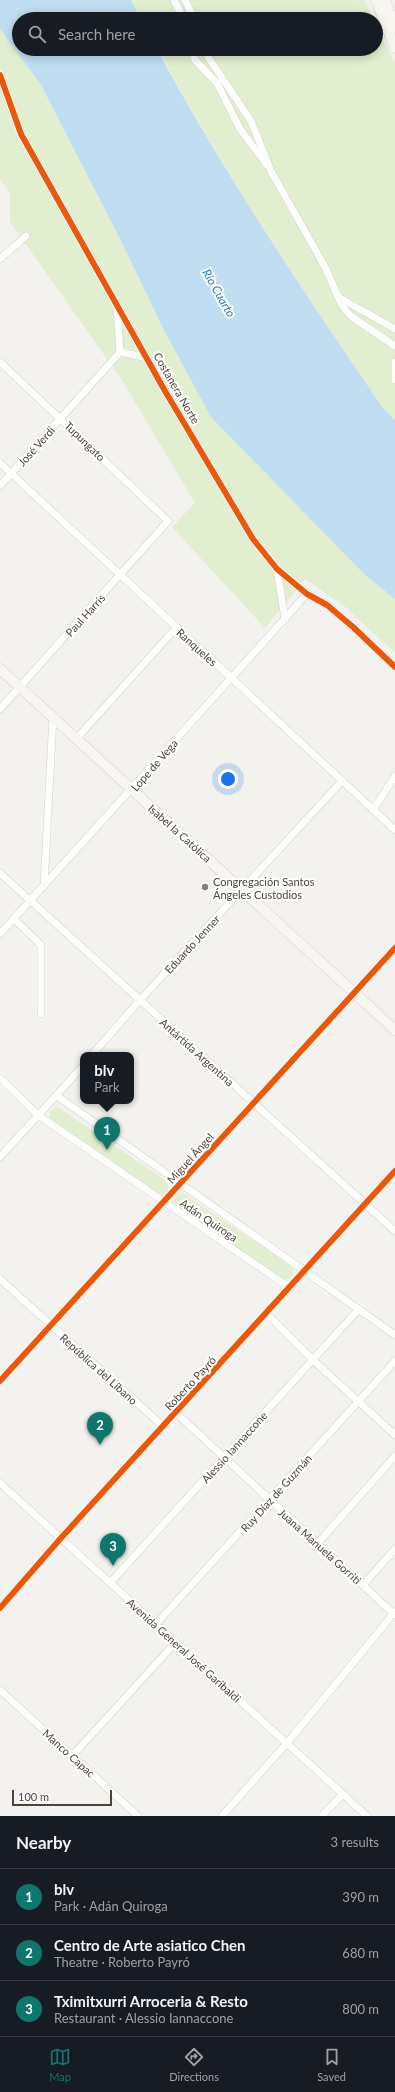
<!DOCTYPE html>
<html lang="en">
<head>
<meta charset="utf-8">
<style>
	body { margin:0; font-family:Lato,sans-serif; background:#20242c; color:#f1f3f6 }
	.scale { position:absolute; left:12px; bottom:10px; width:100px; box-sizing:border-box; padding-left:4px; border:2px solid #4b4439; border-top:0; font-size:11px; line-height:14px; white-space:nowrap; color:#4b4439; -webkit-text-stroke:3px #fff; paint-order:stroke }
	.you { position:absolute; left:228px; top:779px; width:14px; height:14px; margin:-10px; border:3px solid #fff; border-radius:50%; background:#1a73e8; box-shadow:0 0 0 6px #1a73e833 }
	.badge { display:grid; place-items:center; width:26px; height:26px; border-radius:50%; background:#0f766e; color:#fff; font-size:13px; font-weight:700 }
	.pin { position:absolute; translate:-50% -33px; filter:drop-shadow(0 1px 2px #0008) }
	.pin::after { content:''; position:absolute; top:21px; width:14px; height:12px; background:inherit; clip-path:polygon(0 0,100% 0,50% 100%) }
	.popup { position:absolute; left:80px; top:1052px; width:54px; height:52px; box-sizing:border-box; display:grid; place-content:center; border-radius:8px; background:#171b24; filter:drop-shadow(0 1px 3px #0005); font-size:13px; white-space:nowrap; color:#9ea1a6 }
	.popup b { font-size:15px; color:#f1f3f6 }
	.popup::after { content:''; position:absolute; left:50%; top:100%; margin-left:-8px; border:8px solid transparent; border-top-color:#171b24 }
	.list { margin:0; padding:0; list-style:none }
	h2 { display:flex; justify-content:space-between; align-items:center; height:52px; margin:0; padding:0 16px; font-size:17px }
	h2 small { font-size:13px; font-weight:400; color:#9ea1a6 }
	.list li { display:grid; grid-template-columns:26px 1fr auto; gap:12px; align-items:center; box-sizing:border-box; height:56px; padding:0 16px; border-top:1px solid #363941 }
	.list b { display:block; font-size:15px; white-space:nowrap }
	.list p { margin:0; font-size:13px; white-space:nowrap; color:#9ea1a6 }
	.list em { font-size:13px; font-style:normal; color:#9ea1a6 }
	.icon { flex:none; width:22px; height:22px; fill:none; stroke:currentColor; stroke-width:2; stroke-linecap:round; stroke-linejoin:round }
	.map { position:relative; flex:none; width:395px; height:1816px; overflow:hidden }
	.search { position:absolute; background:#171b24; box-shadow:0 2px 10px #0003; left:12px; right:12px; top:12px; height:44px; display:flex; align-items:center; gap:10px; box-sizing:border-box; padding:0 14px; border-radius:22px; color:#9ea1a6; font-size:15px }
	.sheet { height:220px; background:#171b24 }
	nav { display:flex; justify-content:space-around; align-items:center; box-sizing:border-box; height:56px; border-top:1px solid #363941; background:#171b24; font-size:11px; color:#9ea1a6 }
	nav a { display:grid; justify-items:center; gap:2px }
	nav .on { color:#0f766e }
	.map>svg:first-child { display:block }
</style>
</head>
<body>
<div class="map">
<svg width="395" height="1816" viewBox="0 0 395 1816">
	<rect width="100%" height="100%" fill="#f4f2ee"/>
	<g fill="#e1eecf">
		<polygon points="131,0 365,0 373,19 141,19"/>
		<path d="M376,25L395,63V420L383,408C303,291 224,174 158,49H376Z"/>
		<polygon points="0,29 41,85 119,237 164,330 366,576 395,599 395,653 343,605 305,579 265,628 172,527 195,503 122,380 10,222 10,193 0,179"/>
		<polygon points="55,1108 59,1108 165,1180 169,1187 168,1191 163,1195 156,1193 50,1119 50,1111"/>
		<polygon points="180,1193 183,1193 289,1265 293,1271 292,1276 287,1279 283,1279 175,1204 175,1196"/>
	</g>
	<path fill="#c0ddf1" d="M0,0H131L141,19H19V49H157C224,174 303,291 383,408L395,420V599L366,576L211,417L164,330L119,237L41,85L0,29Z"/>
	<g fill="none" stroke-linecap="round" stroke-linejoin="round">
		<g stroke="#d2d0cb" stroke-width="8">
			<g id="street">
				<polyline points="174,0 184,19"/>
				<polyline points="185,0 194,19"/>
				<polyline points="192,49 195,60 217,83 240,129 267,165"/>
				<polyline points="205,49 208,57 251,121 271,171 325,267 342,306 352,317 395,346"/>
				<polyline points="0,75 21,134 165,391 253,539 277,569 307,594 327,605 353,627 395,667"/>
				<polyline points="0,259 26,236"/>
				<polyline points="338,297 395,329"/>
				<polyline points="117,305 120,352 148,358"/>
				<polyline points="0,362 168,521 0,709"/>
				<polyline points="395,362 395,380"/>
				<polyline points="0,463 395,830"/>
				<polyline points="0,486 120,352"/>
				<polyline points="277,569 285,619"/>
				<polyline points="76,739 176,628"/>
				<polyline points="373,810 395,776"/>
				<polyline points="0,873 395,1231"/>
				<polyline points="44,886 53,717"/>
				<polyline points="14,919 41,945 41,1014"/>
				<polyline points="0,934 307,594"/>
				<polyline points="92,1055 140,1000 342,781"/>
				<polyline points="0,1078 38,1115 290,1288"/>
				<polyline points="57,1096 395,1335"/>
				<polyline points="0,1157 83,1066"/>
				<polyline points="0,1279 163,1426"/>
				<polyline points="267,1314 313,1360 395,1435"/>
				<polyline points="0,1381 395,948"/>
				<polyline points="176,1413 394,1614"/>
				<polyline points="0,1483 367,1816"/>
				<polyline points="318,1543 395,1456"/>
				<polyline points="110,1583 358,1310"/>
				<polyline points="363,1585 395,1549"/>
				<polyline points="0,1608 61,1538 395,1171"/>
				<polyline points="156,1624 395,1361"/>
				<polyline points="0,1690 138,1816"/>
				<polyline points="72,1756 176,1642"/>
				<polyline points="222,1816 287,1743 395,1612"/>
				<polyline points="322,1816 343,1794"/>
			</g>
		</g>
		<g stroke="#d3cfc5" stroke-width="11">
			<g id="secondary">
				<polyline points="376,0 395,48"/>
				<polyline points="385,0 395,27"/>
				<polyline points="0,669 395,1030"/>
			</g>
		</g>
		<use href="#street" stroke="#fdfdfc" stroke-width="7"/>
		<use href="#secondary" stroke="#f7f6f1" stroke-width="10"/>
		<g stroke="#fff" stroke-width="8">
			<g id="cycleway">
				<polyline points="0,75 21,134 165,391 253,539 277,569 307,594 327,605 353,627 395,667"/>
				<polyline points="0,1381 395,948"/>
				<polyline points="0,1608 61,1538 395,1171"/>
			</g>
		</g>
		<use href="#cycleway" stroke="#e8590c" stroke-width="6"/>
	</g>
	<circle fill="#868178" stroke="#fff" stroke-width="1.5" cx="205" cy="887" r="4"/>
	<g text-anchor="middle" dominant-baseline="central" stroke-width="4" stroke-linejoin="round" paint-order="stroke">
		<g font-size="11" fill="#4b4439" stroke="#fff">
			<text transform="translate(177 388) rotate(60)">Costanera Norte</text>
			<text transform="translate(85 441) rotate(44)">Tupungato</text>
			<text transform="translate(36 446) rotate(-48)">José Verdi</text>
			<text transform="translate(85 615) rotate(-48)">Paul Harris</text>
			<text transform="translate(197 647) rotate(42)">Ranqueles</text>
			<text transform="translate(154 765) rotate(-49)">Lope de Vega</text>
			<text transform="translate(180 833) rotate(42)">Isabel la Católica</text>
			<text transform="translate(192 944) rotate(-47)">Eduardo Jenner</text>
			<text transform="translate(197 1052) rotate(42)">Antártida Argentina</text>
			<text transform="translate(190 1158) rotate(-48)">Miguel Ángel</text>
			<text transform="translate(209 1220) rotate(34)">Adán Quiroga</text>
			<text transform="translate(99 1369) rotate(42)">República del Líbano</text>
			<text transform="translate(190 1383) rotate(-47)">Roberto Payró</text>
			<text transform="translate(234 1447) rotate(-48)">Alessio Iannaccone</text>
			<text transform="translate(276 1493) rotate(-48)">Ruy Díaz de Guzmán</text>
			<text transform="translate(320 1546) rotate(42)">Juana Manuela Gorriti</text>
			<text transform="translate(184 1650) rotate(42)">Avenida General José Garibaldi</text>
			<text transform="translate(69 1753) rotate(42)">Manco Capac</text>
		</g>
		<g font-size="11" fill="#4b4439" stroke="#fff" text-anchor="start">
			<text x="213" y="881">Congregación Santos<tspan x="213" dy="13">Ángeles Custodios</tspan></text>
		</g>
		<g font-size="12" font-style="italic" fill="#2e7ab2" stroke="#fff">
			<text transform="translate(219 293) rotate(60)">Río Cuarto</text>
		</g>
	</g>
</svg>
<div class="scale">100 m</div>
<div class="you"></div>
<div class="pin badge" style="left:107px;top:1150px">1</div>
<div class="popup"><b>blv</b>Park</div>
<div class="pin badge" style="left:100px;top:1445px">2</div>
<div class="pin badge" style="left:113px;top:1566px">3</div>
<div class="search"><svg class="icon" aria-label="search" viewBox="0 0 24 24"><circle cx="10" cy="10" r="6"/><path d="M15 15l6 6"/></svg>Search here</div>
</div>
<section class="sheet">
<h2>Nearby<small>3 results</small></h2>
<ul class="list">
<li><span class="badge">1</span><div><b>blv</b><p>Park · Adán Quiroga</p></div><em>390 m</em></li>
<li><span class="badge">2</span><div><b>Centro de Arte asiatico Chen</b><p>Theatre · Roberto Payró</p></div><em>680 m</em></li>
<li><span class="badge">3</span><div><b>Tximitxurri Arroceria &amp; Resto</b><p>Restaurant · Alessio Iannaccone</p></div><em>800 m</em></li>
</ul>
</section>
<nav>
<a class="on"><svg class="icon" aria-label="map" viewBox="0 0 24 24"><path d="M3 6l6-2 6 2 6-2v14l-6 2-6-2-6 2zM9 4v14M15 6v14"/></svg>Map</a>
<a><svg class="icon" aria-label="directions" viewBox="0 0 24 24"><path d="M12 3l9 9-9 9-9-9zM9 14v-3h6M13 9l2 2-2 2"/></svg>Directions</a>
<a><svg class="icon" aria-label="saved" viewBox="0 0 24 24"><path d="M7 4h10v16l-5-4-5 4z"/></svg>Saved</a>
</nav>
</body>
</html>
